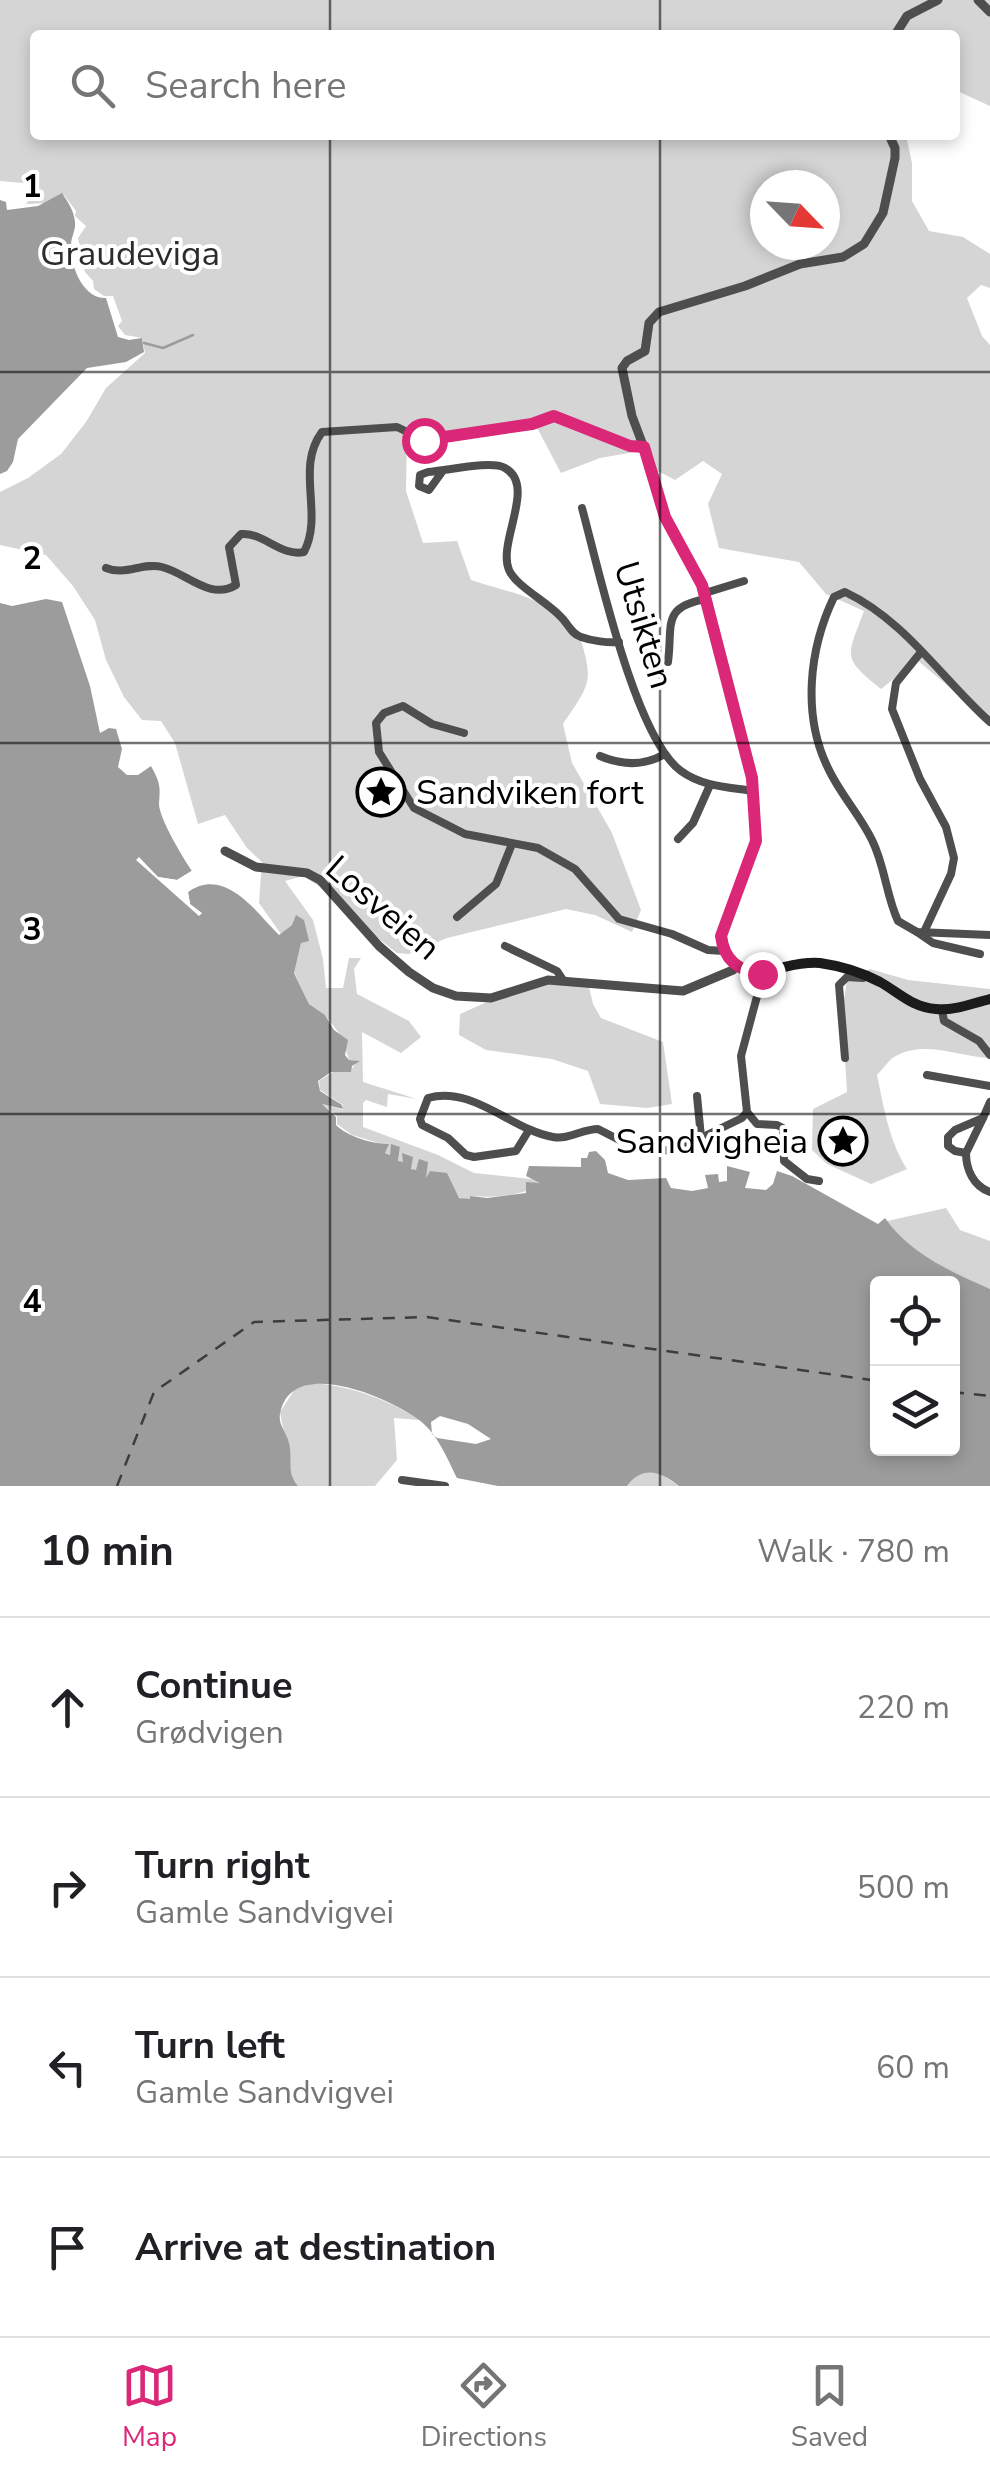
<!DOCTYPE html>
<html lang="en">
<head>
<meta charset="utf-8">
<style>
	body { margin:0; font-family:"Nunito Sans",sans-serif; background:#f6f6f6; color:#202124 }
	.controls { position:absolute; right:30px; bottom:30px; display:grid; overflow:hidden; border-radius:10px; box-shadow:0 5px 15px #0003 }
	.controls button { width:90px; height:90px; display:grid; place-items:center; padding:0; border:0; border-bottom:2px solid #e0e0e0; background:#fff; color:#202124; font:50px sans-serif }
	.compass { position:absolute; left:750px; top:170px; width:90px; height:90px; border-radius:50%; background:#fff; box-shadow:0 5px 15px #0003; rotate:115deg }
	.stop { position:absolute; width:30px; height:30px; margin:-22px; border:8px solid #db2777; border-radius:50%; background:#fff }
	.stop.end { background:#db2777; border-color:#fff; box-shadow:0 2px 10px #0008 }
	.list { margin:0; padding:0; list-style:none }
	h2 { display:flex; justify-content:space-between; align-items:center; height:130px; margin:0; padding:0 40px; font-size:42px }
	h2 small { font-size:32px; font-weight:400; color:#757577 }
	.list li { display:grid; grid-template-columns:65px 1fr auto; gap:30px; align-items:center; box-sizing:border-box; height:180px; padding:0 40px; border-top:2px solid #e0e0e0 }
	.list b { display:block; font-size:38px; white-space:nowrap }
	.list p { margin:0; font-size:32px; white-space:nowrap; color:#757577 }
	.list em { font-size:32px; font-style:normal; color:#757577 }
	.icon { flex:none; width:55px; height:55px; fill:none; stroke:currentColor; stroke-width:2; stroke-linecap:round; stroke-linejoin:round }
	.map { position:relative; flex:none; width:990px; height:1486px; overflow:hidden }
	.search { position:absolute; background:#fff; box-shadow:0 5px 15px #0003; left:30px; right:30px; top:30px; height:110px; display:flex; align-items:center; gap:25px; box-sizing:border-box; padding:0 35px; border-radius:10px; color:#757577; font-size:38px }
	.sheet { height:850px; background:#fff }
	nav { display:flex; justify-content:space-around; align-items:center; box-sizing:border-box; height:140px; border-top:2px solid #e0e0e0; background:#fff; font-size:28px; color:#757577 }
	nav a { display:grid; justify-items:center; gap:5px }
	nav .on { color:#db2777 }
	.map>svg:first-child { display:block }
</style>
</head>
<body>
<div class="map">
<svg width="990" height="1486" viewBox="0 0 990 1486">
	<rect width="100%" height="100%" fill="#fff"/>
	<g fill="#d5d5d5" fill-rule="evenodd">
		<path d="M0,0H990V106L955,90V35H35V135H906L912,163V201L929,231L963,237L990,254V288L981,285L967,298L982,336L990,345V721L917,660L881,689C841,657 847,657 864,611L826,594L799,562L719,548L708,504L722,474L703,461L675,480L656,470L640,451L600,458L561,473L534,422L430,435L407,431L406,491L423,543L457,541L471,580C511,594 543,594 570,631L578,630C593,681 593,680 563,724L572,763L612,833L641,910L632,932L595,915L566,909L447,938L409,954L397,953L365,928L338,898L303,876L285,881L313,920L323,959L326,988H343L349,958H361L354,969L357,994L409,1021L421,1037L401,1053L362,1032L363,1082L417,1099L388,1094L387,1107L366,1100L363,1103V1127L438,1155L474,1173L540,1180L541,1184C521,1196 495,1198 471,1196L470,1200C450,1198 415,1175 403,1160V1163L398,1162L400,1148L393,1145L391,1155L385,1153L388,1146L352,1135L337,1124V1116L322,1104L343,1110V1105L320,1090L319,1081L333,1072H350L357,1061L349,1060L342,1037L325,1015L309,1004L294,972L301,943L292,925L281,934L259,903L262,862L247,848L225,815L198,824L175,743L161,721L142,720L124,697L106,660L95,620L73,586L46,555L0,545V492L28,478L61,454L86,422L106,388L145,353L142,338L125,335L118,326L122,321L113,296H104L94,289L93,281L85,272L78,238L86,226L75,216L76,211L64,195L47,203L26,204L37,189L23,183L0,181ZM765,185H825V245H765Z"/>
		<path d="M870,969L908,980L990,989V1058C958,1057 924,1039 894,1057C888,1061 882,1070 877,1075C884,1108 889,1141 907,1169L871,1184L827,1164L812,1150L813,1109L847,1092L842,1012L847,981Z"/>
		<polygon points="549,981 589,987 593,1004 601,1018 663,1042 672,1104 647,1108 600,1104 588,1071 552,1059 486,1050 459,1035 460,1014 516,989"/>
		<path d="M946,1208L960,1230L990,1241V1289C952,1272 911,1255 887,1221Z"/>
		<path d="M312,1383C352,1386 386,1399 420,1420L394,1418L397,1460L375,1486H298L293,1482L280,1412L295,1389Z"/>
		<polygon points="648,1471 658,1472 679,1486 627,1486 637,1475"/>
	</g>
	<g fill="#9c9c9c" fill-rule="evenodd">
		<path d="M62,193C68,202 74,211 75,222C76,230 71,237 71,245C70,266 83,299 106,298L118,337L129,340L142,338L144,352L126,362L87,368L18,439L13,462L7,471L0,474V200L6,202L7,210L38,206Z"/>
		<path d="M46,599L62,602L90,686L100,733L109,728L116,729L122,749L118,767L127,775H138L151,766C161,784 160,787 159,804C159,818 183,858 192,871L177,880L158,877L137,859L198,912L190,904L188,892C225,866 256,912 279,935L292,925L296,915L304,920L309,941L301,943L294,973L309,1004L325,1015L334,1030L348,1040L345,1055L349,1060L360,1061L352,1066L351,1072H331L318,1081L320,1091L342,1105L343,1109L322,1104L336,1117V1125C348,1137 373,1144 389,1144L385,1153L390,1155L391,1144L400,1147L398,1161L403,1162L402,1153L413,1157L411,1169L416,1170L419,1159L428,1162L426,1178L430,1171L447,1173L459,1198L470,1199V1196L487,1198L526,1193V1182L540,1183L526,1176L529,1166L581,1167V1158H587L589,1152L596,1151L605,1160L608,1173L628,1180L666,1178L671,1188L692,1191L708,1188L705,1175L718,1174L719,1182L727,1181V1166L750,1172L745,1188L766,1190L773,1184L777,1171L792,1176L878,1224L885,1218C910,1254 950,1271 990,1289V1486H679C661,1471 642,1465 627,1486H498L457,1478C447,1458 437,1433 419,1420C390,1398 291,1354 280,1414C278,1425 287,1433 289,1443C293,1459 286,1473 298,1486H0V603L12,606ZM878,1284H952V1448H878ZM440,1416L468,1424L491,1439L476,1444L437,1438L432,1434L431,1422Z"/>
	</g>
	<polygon fill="#fff" points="139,857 158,877 177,880 196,868 195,874 180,885 171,884 184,896 185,887 196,880 204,880 188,892 190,904 202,913 199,916 136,860"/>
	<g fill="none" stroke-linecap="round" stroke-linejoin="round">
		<polyline stroke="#9c9c9c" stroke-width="2.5" points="144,343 163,348 193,335"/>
		<g stroke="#3d3d3d" stroke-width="2.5" stroke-dasharray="12 10" stroke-linecap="butt">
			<polyline points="952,1392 990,1396"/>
			<polyline points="117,1486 154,1392 254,1322 427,1317 878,1381"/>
		</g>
		<g stroke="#4e4e4e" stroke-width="8">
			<path d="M442,472L429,490L419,486L420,475L428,472C446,471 491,460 505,468C537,486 497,542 509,570C515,585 547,602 560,616C568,623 570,633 581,637C592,641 608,643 619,642"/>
			<path d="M582,508C598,567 635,738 681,771C703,787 729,787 754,791"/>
			<path d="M106,568C125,576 143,562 162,567C187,573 210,601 236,585L229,547L241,534C263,532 281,557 304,552C324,514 295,468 322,432L397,427L424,440L532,424L554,416L630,446L643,447"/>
			<polyline points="705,593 744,581"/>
			<polyline points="921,652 896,683 892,709 920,779 946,827 954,858 951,874 924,932"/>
			<path d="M668,662C673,625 661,607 706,599"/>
			<path d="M990,722C942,679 905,620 845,592L834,597C809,649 802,715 828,768C840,794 860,815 872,840C885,866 886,895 898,921L917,932L990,935"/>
			<polyline points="464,733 432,724 403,706 384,713 376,723 379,752 414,808 465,834 538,848 575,869 619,919 672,934 708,950 724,951"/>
			<path d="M600,756C621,765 643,766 663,755"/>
			<polyline points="678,839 693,823 710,785"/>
			<polyline points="457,917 496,884 512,844"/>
			<polyline points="917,932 933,943 980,954"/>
			<polyline points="505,946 557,971 563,980"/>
			<polyline points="942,1010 944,1021 979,1041 990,1055"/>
			<polyline points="845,1058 839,985 847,977 863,978"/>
			<polyline points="927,1075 990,1086"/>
			<polyline points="697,1096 701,1137"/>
			<path d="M990,1102L983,1118L955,1130L948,1137V1146L955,1151L966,1153C966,1169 973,1186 990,1192"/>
			<polyline points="747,1112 757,1124 777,1125 783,1128 784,1161 807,1179 819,1181"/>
			<path d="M529,1130L516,1151L474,1157L466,1155L448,1138L422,1125L420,1119L428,1098C472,1085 512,1130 553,1137C569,1140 582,1129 598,1129L633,1147L674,1151L742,1118L747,1112L741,1056L763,974"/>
			<polyline points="966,1153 983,1118"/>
			<polyline points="402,1480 445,1486"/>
		</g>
		<g stroke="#4e4e4e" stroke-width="9">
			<polyline points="978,0 990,12"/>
			<polyline points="895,35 907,16 938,0"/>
			<polyline points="225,851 256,867 307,873 320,880 379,946 409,972 433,988 456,996 491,998 548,980 683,991 733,970 736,966 724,951 722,932 756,841 753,778 703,585 665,517 653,472 632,416 622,368 627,361 645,351 649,323 659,312 745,286 800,264 843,257 864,244 883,213 895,158 895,148 889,135"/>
		</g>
		<path stroke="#1b1b1b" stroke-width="10" d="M736,966C765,980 788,960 820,963C841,966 861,972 880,982C898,992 913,1008 936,1009C954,1011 973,1003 990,999"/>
	</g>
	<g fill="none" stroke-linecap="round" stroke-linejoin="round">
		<path stroke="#db2777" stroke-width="12" d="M424,440L532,424L554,416L630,446L644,447L665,517L702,585L752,778L756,841L721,936C724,960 738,971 762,974"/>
	</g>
	<path fill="none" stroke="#000" stroke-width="2.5" stroke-opacity="0.55" d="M330,0V35M660,0V35M330,135V1486M660,135V1486M0,372H990M0,743H990M0,1114H990"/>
	<defs>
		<g id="sight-ring" transform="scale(2.5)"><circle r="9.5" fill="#fff" stroke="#000" stroke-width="1.5"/><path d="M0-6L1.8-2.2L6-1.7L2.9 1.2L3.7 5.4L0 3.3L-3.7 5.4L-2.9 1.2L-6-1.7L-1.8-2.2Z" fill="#000"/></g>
	</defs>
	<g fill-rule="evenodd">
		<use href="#sight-ring" x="381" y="792"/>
		<use href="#sight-ring" x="843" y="1141"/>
	</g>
	<g text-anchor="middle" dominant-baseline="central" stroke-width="8" stroke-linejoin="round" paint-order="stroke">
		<g font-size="35" fill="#2c2c2c" stroke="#fff">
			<text x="130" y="253">Graudeviga</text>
		</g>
		<g font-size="35" fill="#000" stroke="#fff">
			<text transform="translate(644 625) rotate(73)">Utsikten</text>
			<text transform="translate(383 908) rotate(41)">Losveien</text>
		</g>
		<g font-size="35" fill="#000" stroke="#fff" text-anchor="start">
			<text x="416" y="792">Sandviken fort</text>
			<text x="808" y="1141" text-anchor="end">Sandvigheia</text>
		</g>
	</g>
	<g font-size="32" text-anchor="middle" font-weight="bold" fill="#000" stroke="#fff" stroke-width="8" stroke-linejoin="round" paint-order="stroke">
		<text x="32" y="197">1</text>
		<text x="32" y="569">2</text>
		<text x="32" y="940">3</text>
		<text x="32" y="1312">4</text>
	</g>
</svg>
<div class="controls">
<button><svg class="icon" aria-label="locate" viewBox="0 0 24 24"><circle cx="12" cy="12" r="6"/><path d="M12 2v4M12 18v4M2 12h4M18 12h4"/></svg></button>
<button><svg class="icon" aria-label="layers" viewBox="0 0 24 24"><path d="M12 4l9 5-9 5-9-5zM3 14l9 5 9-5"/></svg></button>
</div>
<svg class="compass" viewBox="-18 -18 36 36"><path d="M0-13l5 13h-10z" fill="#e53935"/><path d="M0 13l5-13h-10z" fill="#757577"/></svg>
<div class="stop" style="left:424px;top:440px"></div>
<div class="stop end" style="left:762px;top:974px"></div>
<div class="search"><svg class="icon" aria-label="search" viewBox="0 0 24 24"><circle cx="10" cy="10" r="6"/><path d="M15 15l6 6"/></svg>Search here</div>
</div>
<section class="sheet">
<h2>10 min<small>Walk · 780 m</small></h2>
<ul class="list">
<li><svg class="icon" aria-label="ahead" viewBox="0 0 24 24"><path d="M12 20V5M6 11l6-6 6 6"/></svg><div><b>Continue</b><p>Grødvigen</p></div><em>220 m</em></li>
<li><svg class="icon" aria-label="right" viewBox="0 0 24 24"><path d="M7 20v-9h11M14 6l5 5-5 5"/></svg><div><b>Turn right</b><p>Gamle Sandvigvei</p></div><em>500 m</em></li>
<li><svg class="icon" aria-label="left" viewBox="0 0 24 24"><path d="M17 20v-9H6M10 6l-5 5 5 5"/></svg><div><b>Turn left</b><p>Gamle Sandvigvei</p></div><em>60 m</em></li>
<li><svg class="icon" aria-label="arrive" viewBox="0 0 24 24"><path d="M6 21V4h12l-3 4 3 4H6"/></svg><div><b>Arrive at destination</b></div></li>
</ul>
</section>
<nav>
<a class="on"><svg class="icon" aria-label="map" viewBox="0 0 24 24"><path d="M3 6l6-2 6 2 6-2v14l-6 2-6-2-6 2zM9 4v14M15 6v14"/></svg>Map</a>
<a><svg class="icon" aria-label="directions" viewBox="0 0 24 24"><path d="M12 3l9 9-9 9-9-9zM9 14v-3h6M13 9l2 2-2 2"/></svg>Directions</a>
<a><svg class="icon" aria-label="saved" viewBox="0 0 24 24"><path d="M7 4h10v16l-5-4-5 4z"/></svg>Saved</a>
</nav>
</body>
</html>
